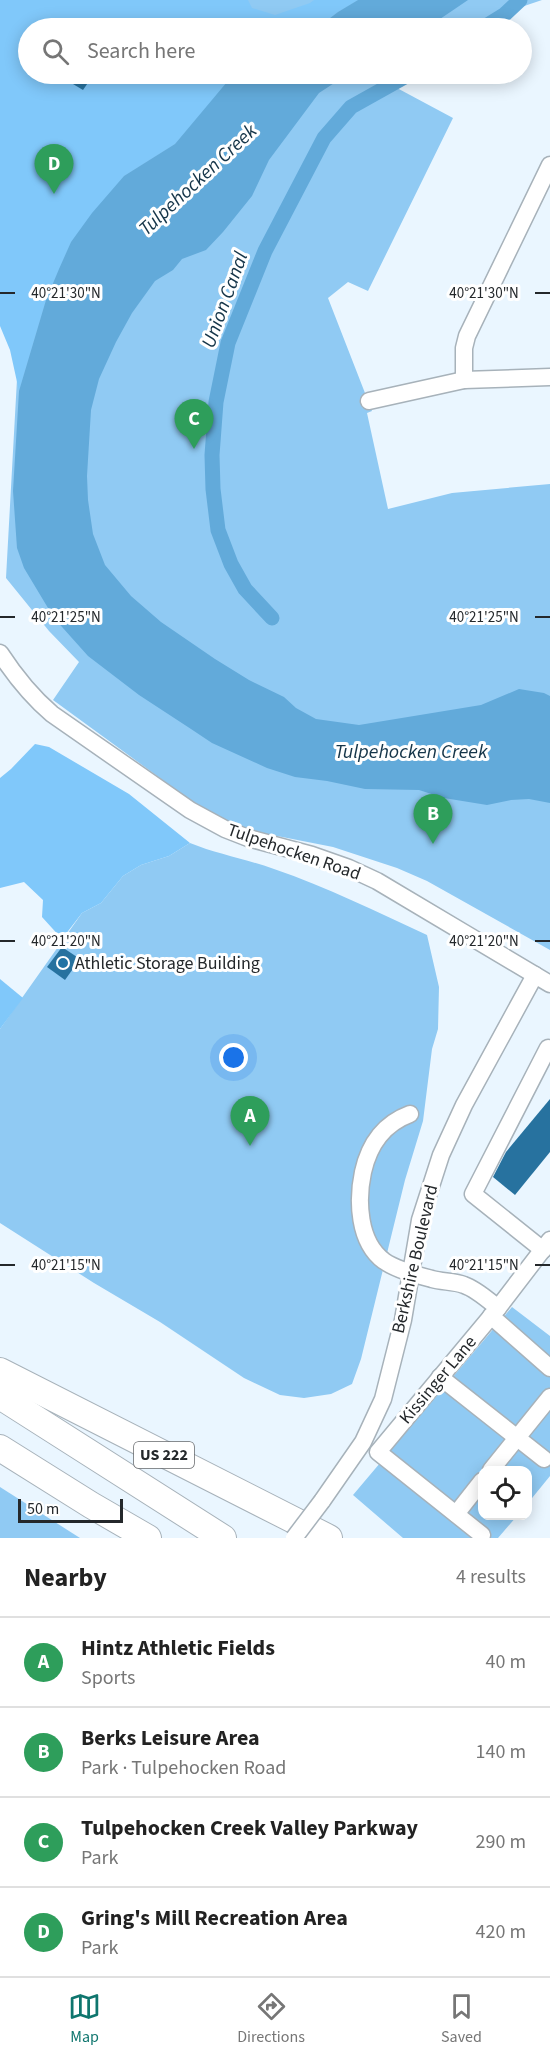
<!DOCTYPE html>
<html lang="en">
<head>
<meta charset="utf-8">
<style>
	body { margin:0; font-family:"Source Sans 3",sans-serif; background:#f2f2f2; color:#222 }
	.controls { position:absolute; right:18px; bottom:18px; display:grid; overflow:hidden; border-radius:12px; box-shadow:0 3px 15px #0003 }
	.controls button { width:54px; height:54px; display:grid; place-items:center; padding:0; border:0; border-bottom:2px solid #e0e0e0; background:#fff; color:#222; font:30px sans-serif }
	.scale { position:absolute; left:18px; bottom:15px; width:105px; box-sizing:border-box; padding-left:6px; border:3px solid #24282b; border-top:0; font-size:16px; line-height:21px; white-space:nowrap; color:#24282b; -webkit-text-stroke:4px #fff; paint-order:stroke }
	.you { position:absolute; left:234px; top:1058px; width:21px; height:21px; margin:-15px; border:4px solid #fff; border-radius:50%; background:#1a73e8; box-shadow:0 0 0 9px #1a73e833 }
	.badge { display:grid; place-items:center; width:39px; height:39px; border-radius:50%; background:#0f766e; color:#fff; font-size:20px; font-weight:700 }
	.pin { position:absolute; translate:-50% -50px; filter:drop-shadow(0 2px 3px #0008) }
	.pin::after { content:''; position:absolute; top:32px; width:21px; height:18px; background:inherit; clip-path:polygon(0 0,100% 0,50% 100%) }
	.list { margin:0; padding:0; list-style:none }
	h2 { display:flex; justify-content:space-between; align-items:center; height:78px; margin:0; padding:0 24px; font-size:26px }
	h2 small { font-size:20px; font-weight:400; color:#767676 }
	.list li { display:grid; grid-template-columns:39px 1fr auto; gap:18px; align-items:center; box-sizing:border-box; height:90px; padding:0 24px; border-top:2px solid #e0e0e0 }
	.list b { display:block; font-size:22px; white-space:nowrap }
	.list p { margin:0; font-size:20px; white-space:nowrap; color:#767676 }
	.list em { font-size:20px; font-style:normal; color:#767676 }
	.icon { flex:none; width:33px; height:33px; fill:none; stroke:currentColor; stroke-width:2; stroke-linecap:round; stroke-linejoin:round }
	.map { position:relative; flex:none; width:550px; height:1538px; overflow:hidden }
	.search { position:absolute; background:#fff; box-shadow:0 3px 15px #0003; left:18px; right:18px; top:18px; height:66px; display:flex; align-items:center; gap:15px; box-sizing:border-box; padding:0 21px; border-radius:33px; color:#767676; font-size:22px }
	.sheet { height:438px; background:#fff }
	nav { display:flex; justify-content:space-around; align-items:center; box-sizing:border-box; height:84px; border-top:2px solid #e0e0e0; background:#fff; font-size:16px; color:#767676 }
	nav a { display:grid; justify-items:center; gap:3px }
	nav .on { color:#0f766e }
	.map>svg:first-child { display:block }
</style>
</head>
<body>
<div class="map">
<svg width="550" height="1538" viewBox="0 0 550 1538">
	<rect width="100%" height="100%" fill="#eaf6ff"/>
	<g fill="#90caf3">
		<polygon points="0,0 542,0 459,28 28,28 28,74 391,74 382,80 453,118 368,291 348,282 328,298 372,411 367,413 388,509 452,493 550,484 550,950 427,881 397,868 333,847 267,834 236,826 201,808 53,700 79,662 49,631 6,578 18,361"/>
		<path d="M190,843C217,854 246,859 274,869C327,887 377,912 427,935L439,987L438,1029L432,1049L423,1121L405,1180L361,1359L352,1384L331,1394L304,1398L280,1395L244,1378L160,1322L94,1283L0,1223V1029L82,913L101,903L123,876L141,865L169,856Z"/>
		<polygon points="512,1307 550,1336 550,1476 528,1503 528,1470 482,1470 482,1516 517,1516 498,1538 403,1538 353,1495"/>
		<polygon points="0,1487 80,1538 0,1538"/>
	</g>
	<g fill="#80c8fa">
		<polygon points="0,0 248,0 252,8 275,15 310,3 314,0 358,0 338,12 317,28 28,28 28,74 239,74 227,83 175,144 124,176 71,242 46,300 19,391 10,350 0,326"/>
		<polygon points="35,744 49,747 129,794 190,843 169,856 141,865 123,876 101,903 82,913 62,939 42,917 43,900 24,882 0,888 0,778 11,769"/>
		<polygon points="0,979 23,998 0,1029"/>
	</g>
	<g fill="#62aada">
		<polygon points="358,0 468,0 440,19 422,28 317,28 338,12"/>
		<polygon points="239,74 348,74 319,93 269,160 252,196 223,232 206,250 182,259 173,270 155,281 132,313 116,342 99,379 91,410 87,476 88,500 93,534 105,565 131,596 161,622 215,659 249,680 284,697 296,708 316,719 359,725 481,705 519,689 544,693 550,696 550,803 529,799 511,800 487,805 444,798 419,790 365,789 327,781 295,777 267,768 212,743 191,729 139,695 88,656 54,618 24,568 17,548 13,491 19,391 46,300 59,269 71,242 92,213 124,176 175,144 227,82"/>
	</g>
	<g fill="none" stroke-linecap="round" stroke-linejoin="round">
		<g stroke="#62aada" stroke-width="15">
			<polyline points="483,28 504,15 520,0"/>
			<polyline points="272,618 245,589 231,564 218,530 213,489 212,455 216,402 228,343 265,251 324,138 351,107 410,74"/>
		</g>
	</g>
	<g fill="#27729f">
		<polygon points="73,74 94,74 83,90 68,81"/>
		<polygon points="62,947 80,959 65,980 47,967"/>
		<polygon points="550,1099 550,1152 515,1195 493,1177 506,1152"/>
	</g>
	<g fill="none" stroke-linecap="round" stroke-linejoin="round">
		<g stroke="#a7b2ba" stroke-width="19">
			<g id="minor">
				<polyline points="464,380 464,348 467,336 550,165"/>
				<polyline points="369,401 464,380 550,377"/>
				<path d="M0,653C15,676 31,696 52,714L190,810L225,829L248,838L312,855L349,868L377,881L550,984"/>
				<path d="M410,1114C383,1124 369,1145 363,1172C357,1200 358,1242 384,1261C397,1270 417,1275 432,1279C442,1282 454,1281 464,1285C476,1289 488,1300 498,1308"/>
				<polyline points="543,1250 473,1194 548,1048 550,1050"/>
				<polyline points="491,1316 550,1368"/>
				<polyline points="440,1377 544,1459"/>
				<polyline points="491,1470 550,1397"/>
				<polyline points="322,1501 363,1442 383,1399 403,1320 420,1220 441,1155 464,1105 535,975"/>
				<polyline points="456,1514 482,1481"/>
				<polyline points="482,1535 378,1452 498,1308 550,1240"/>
			</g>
		</g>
		<g stroke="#a7b2ba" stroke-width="28">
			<g id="highway">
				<polyline points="0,1371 329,1538"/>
				<polyline points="0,1396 223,1538"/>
				<polyline points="0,1448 91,1505 148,1538"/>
			</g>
		</g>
		<use href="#minor" stroke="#fff" stroke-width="16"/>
		<use href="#highway" stroke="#fff" stroke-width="26"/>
		<g stroke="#a7b2ba" stroke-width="19" stroke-linecap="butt">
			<polyline id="minor-bridge" points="294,1538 322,1501"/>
		</g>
		<use href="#minor-bridge" stroke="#fff" stroke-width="16"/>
	</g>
	<path fill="none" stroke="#24282b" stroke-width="2" d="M0,293H15M535,293H550M0,617H15M535,617H550M0,941H15M535,941H550M0,1265H15M535,1265H550"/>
	<circle fill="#2073a4" stroke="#fff" stroke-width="2" cx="63" cy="963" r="6"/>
	<g text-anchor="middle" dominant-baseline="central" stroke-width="6" stroke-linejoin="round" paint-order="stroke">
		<rect fill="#fff" stroke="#66686b" stroke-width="1.5" x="134" y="1442" width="60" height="26" rx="4.5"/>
		<g font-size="16" font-weight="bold" fill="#24282b">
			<text x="164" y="1455">US 222</text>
		</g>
		<g font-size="18" fill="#24282b" stroke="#fff">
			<text transform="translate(294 852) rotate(19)">Tulpehocken Road</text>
			<text transform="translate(415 1259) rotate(-77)">Berkshire Boulevard</text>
			<text transform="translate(438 1380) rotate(-50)">Kissinger Lane</text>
		</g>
		<g font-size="18" fill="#24282b" stroke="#fff" text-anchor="start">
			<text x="75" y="963">Athletic Storage Building</text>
		</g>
		<g font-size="20" font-style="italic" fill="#153549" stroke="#fff">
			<text transform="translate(198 180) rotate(-43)">Tulpehocken Creek</text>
			<text transform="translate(225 300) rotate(-70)">Union Canal</text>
			<text x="411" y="752">Tulpehocken Creek</text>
		</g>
	</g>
	<g font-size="15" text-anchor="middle" fill="#24282b" stroke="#fff" stroke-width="6" stroke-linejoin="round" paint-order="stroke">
		<text x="66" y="298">40°21'30"N</text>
		<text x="484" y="298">40°21'30"N</text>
		<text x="66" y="622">40°21'25"N</text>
		<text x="484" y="622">40°21'25"N</text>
		<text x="66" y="946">40°21'20"N</text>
		<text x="484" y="946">40°21'20"N</text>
		<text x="66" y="1270">40°21'15"N</text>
		<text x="484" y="1270">40°21'15"N</text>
	</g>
</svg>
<div class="controls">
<button><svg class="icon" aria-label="locate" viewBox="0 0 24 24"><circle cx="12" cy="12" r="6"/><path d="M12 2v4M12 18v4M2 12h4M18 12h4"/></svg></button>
</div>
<div class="scale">50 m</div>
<div class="you"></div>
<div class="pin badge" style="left:250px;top:1146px;background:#2e9e5b">A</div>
<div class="pin badge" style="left:433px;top:844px;background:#2e9e5b">B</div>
<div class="pin badge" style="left:194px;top:449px;background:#2e9e5b">C</div>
<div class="pin badge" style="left:54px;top:194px;background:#2e9e5b">D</div>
<div class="search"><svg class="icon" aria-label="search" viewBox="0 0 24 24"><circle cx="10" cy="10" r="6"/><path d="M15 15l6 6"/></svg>Search here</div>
</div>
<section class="sheet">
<h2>Nearby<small>4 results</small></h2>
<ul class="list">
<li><span class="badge" style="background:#2e9e5b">A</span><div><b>Hintz Athletic Fields</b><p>Sports</p></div><em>40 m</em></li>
<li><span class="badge" style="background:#2e9e5b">B</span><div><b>Berks Leisure Area</b><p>Park · Tulpehocken Road</p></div><em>140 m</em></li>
<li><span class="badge" style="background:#2e9e5b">C</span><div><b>Tulpehocken Creek Valley Parkway</b><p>Park</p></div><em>290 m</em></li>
<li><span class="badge" style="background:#2e9e5b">D</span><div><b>Gring's Mill Recreation Area</b><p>Park</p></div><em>420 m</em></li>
</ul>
</section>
<nav>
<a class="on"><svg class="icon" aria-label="map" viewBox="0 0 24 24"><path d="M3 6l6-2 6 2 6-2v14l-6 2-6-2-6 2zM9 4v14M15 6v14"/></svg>Map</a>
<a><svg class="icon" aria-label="directions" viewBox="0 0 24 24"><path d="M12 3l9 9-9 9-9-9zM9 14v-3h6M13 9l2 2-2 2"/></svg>Directions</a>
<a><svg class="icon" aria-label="saved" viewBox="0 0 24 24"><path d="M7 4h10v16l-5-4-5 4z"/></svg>Saved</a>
</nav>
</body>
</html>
